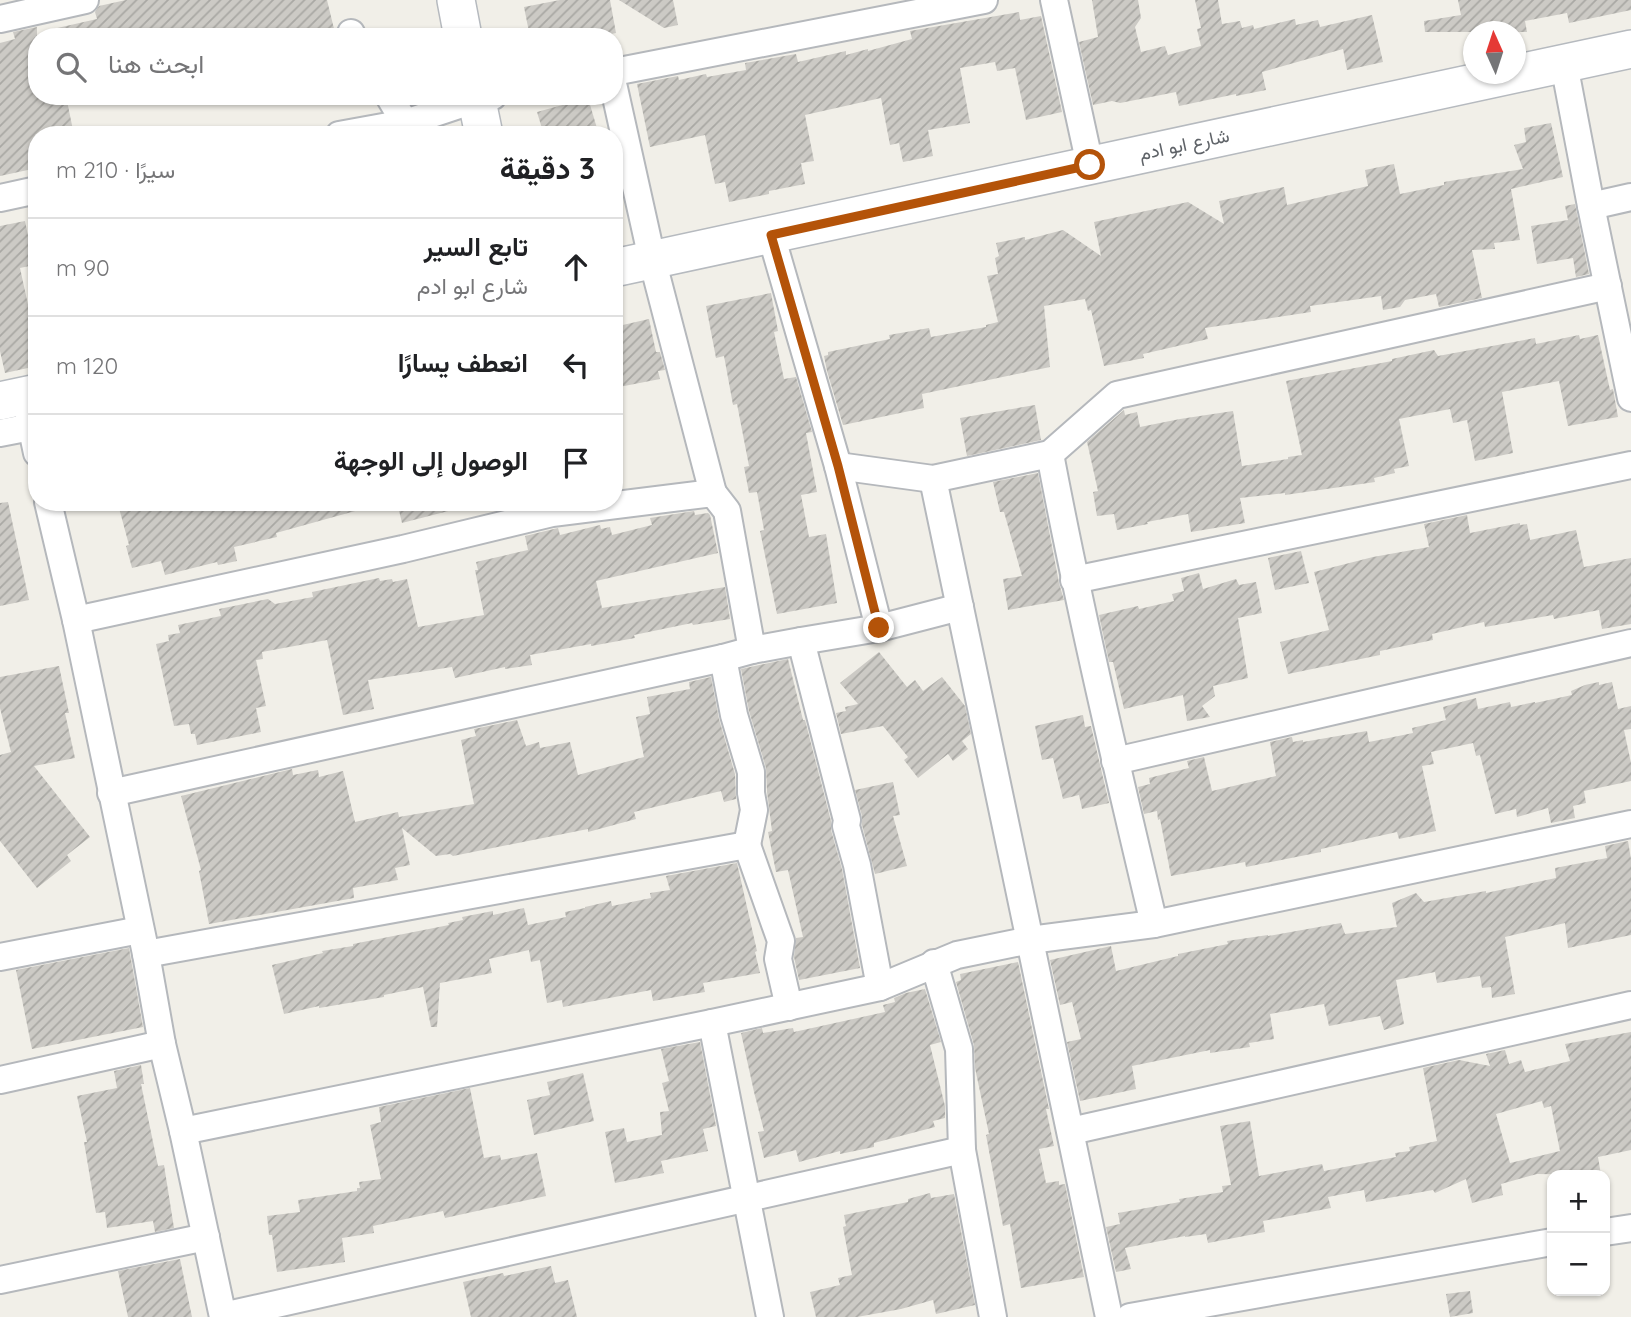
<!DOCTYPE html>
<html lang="ar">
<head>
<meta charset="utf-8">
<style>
	body { margin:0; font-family:Quicksand,Vazirmatn,sans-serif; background:#f2f2f2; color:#202124; direction:rtl }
	.controls { position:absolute; right:21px; bottom:21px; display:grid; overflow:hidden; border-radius:14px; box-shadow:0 2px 5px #0004 }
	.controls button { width:63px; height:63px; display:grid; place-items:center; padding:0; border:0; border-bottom:2px solid #e0e0e0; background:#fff; color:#202124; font:35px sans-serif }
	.compass { position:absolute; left:1463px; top:21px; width:63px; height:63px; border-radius:50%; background:#fff; box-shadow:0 2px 5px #0004; rotate:357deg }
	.stop { position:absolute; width:21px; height:21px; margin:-16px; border:5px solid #b45309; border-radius:50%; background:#fff }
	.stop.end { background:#b45309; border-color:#fff; box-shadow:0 2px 7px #0008 }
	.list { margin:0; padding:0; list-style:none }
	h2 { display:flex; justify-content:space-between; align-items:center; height:91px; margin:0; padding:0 28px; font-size:30px }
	h2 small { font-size:23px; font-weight:400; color:#757577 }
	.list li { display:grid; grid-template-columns:46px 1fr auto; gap:21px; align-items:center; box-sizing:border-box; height:98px; padding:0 28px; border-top:2px solid #e0e0e0 }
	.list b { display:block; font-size:26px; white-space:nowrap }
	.list p { margin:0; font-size:23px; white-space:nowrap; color:#757577 }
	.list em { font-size:23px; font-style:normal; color:#757577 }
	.icon { flex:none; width:38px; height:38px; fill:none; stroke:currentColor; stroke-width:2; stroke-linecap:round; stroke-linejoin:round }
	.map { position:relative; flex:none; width:1631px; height:1317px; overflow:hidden; direction:ltr }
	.search { position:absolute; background:#fff; box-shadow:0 2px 5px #0004; left:28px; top:28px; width:595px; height:77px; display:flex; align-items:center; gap:18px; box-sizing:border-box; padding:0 24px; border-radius:28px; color:#757577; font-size:26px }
	.panel { position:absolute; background:#fff; box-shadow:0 2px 5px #0004; left:28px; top:126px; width:595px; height:385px; border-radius:28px; direction:rtl }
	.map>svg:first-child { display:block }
</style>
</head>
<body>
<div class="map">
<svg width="1631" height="1317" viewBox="0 0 1631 1317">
	<defs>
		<pattern id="building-hatch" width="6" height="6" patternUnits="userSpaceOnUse" patternTransform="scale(1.75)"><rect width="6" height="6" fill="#cccac5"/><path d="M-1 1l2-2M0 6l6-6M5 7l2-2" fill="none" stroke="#a9a8a4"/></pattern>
	</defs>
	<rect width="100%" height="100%" fill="#f1efe8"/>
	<g fill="url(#building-hatch)" fill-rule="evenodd">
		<polygon points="126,0 327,0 336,37 244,37 244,33 224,37 54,37 53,29 97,19 95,12 99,6"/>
		<polygon points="560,0 610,0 616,33 597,37 530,37 524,7"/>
		<polygon points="619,0 673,0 678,25 664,28"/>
		<polygon points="1092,0 1138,0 1141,18 1135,27 1141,52 1165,46 1168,55 1201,46 1197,29 1201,28 1195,0 1218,0 1222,24 1240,21 1242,28 1253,25 1254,29 1295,19 1296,25 1318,20 1320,27 1372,15 1383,62 1347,70 1343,49 1262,72 1266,90 1236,96 1236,94 1179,106 1176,92 1120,103 1112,101 1093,105 1079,42 1098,37"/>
		<polygon points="1458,0 1631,0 1631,10 1569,23 1567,13 1525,21 1527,32 1425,32 1424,21 1461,15"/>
		<polygon points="1019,12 1020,20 1041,16 1062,112 1026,120 1015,68 997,71 995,62 960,68 970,123 928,130 933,156 903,162 899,143 890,145 881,98 805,115 814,161 801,163 805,184 769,191 769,194 729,202 725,182 715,184 705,135 650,147 637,84 678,76 679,80 706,74 707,77 746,70 745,63 796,54 798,62 846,51 846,55 868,49 868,51 912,39 910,31"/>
		<polygon points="37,27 37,96 66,96 74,135 37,135 37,168 0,176 0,43 15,39 13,32"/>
		<polygon points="588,98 599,135 544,135 537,112"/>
		<polygon points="1551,123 1563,177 1511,189 1520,240 1494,243 1495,249 1472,250 1482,298 1439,307 1436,294 1405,300 1400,307 1383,310 1381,296 1310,306 1311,312 1205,328 1208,339 1143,354 1144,358 1104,366 1091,310 1088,311 1085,299 1044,306 1050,367 922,394 924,408 843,425 827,371 824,356 828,355 828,352 890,339 889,335 929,328 931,337 986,327 986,325 998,322 987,276 998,274 995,258 999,256 996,243 1025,237 1025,240 1063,230 1101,256 1094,222 1188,202 1224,224 1219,201 1284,187 1287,205 1368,186 1365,170 1394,164 1400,194 1444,185 1444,182 1523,169 1514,145 1526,142 1524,128"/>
		<polygon points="1575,204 1589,274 1576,277 1573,258 1537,264 1531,226 1568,220 1565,206"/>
		<polygon points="25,221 34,265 20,268 37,346 37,366 5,373 0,351 0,226"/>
		<polygon points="771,293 778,331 774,332 784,379 796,377 812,432 806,433 817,492 801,495 809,537 826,534 837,603 777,614 760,531 764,530 757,492 749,493 744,467 749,466 737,404 733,405 724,356 716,358 706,306"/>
		<polygon points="649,319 656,352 660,352 665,370 658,371 660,379 614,388 614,327"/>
		<polygon points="1579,335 1580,339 1598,335 1610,390 1613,389 1618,417 1568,426 1559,381 1502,392 1513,453 1475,461 1467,420 1453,423 1450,409 1399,419 1409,466 1394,469 1395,473 1374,478 1375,482 1285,495 1285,493 1240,498 1245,523 1191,532 1188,514 1147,522 1148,524 1117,530 1114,514 1097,516 1093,492 1098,491 1087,442 1124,410 1125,415 1137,412 1140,427 1180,419 1233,411 1242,466 1288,459 1288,457 1302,455 1286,381 1392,361 1392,359 1434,350 1438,356 1535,338 1536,344"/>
		<polygon points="1035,405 1041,440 967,456 960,418"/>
		<polygon points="1038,473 1059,583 1064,600 1008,610 1003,579 1022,576 1004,512 1000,512 993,482"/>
		<polygon points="8,502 29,600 0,606 0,503"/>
		<polygon points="124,502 169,502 171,509 204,502 365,502 366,508 276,533 277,537 234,547 237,561 218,565 217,562 165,575 161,561 132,568 126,546 129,545 119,508 125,507"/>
		<polygon points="397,502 455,502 456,509 402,523"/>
		<polygon points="694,511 695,515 708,513 710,515 718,553 596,581 602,608 725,587 730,619 693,625 692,623 634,635 635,638 591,646 591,644 530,655 532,665 505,669 505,667 455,678 452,667 368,680 374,709 343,715 327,640 262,652 263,659 256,660 266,706 256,708 261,732 197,745 195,734 191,734 189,724 174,726 156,644 169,641 168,635 180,633 178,625 221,616 219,609 268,599 275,604 313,597 312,592 379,578 380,581 392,579 393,582 407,579 418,627 484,615 475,570 478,570 476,562 528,550 525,536 558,528 560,535 600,525 601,529 610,527 612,535 652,525 650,518"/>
		<polygon points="1467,515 1470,533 1520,523 1520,525 1527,524 1530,540 1576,530 1584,567 1631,558 1631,624 1602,629 1599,610 1554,619 1553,615 1485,627 1484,622 1432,634 1433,640 1380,651 1380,655 1288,674 1280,642 1329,630 1314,572 1373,557 1429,547 1424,524"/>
		<polygon points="1301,551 1309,583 1275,590 1268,558"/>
		<polygon points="1199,573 1203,589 1236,579 1239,585 1256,582 1262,613 1238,618 1248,678 1213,686 1215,696 1202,706 1210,717 1187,721 1183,695 1124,709 1113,662 1109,662 1099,615 1138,606 1139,609 1174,601 1172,594 1184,591 1181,578"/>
		<polygon points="879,652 907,687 915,680 923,691 942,677 965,706 971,734 962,741 968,749 953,761 948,754 918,778 904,760 908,757 883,726 841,734 836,713 846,711 845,707 858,704 840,683"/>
		<polygon points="788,659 803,720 805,720 831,821 831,830 842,869 860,968 799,980 794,957 796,938 803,937 788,870 776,872 768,832 772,831 767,792 766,768 749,711 741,669"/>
		<polygon points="59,666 69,713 65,713 75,758 34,766 90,837 67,855 71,861 37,888 0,841 0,755 11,752 0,708 0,677"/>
		<polygon points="711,677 719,719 735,774 736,799 724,802 721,791 634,812 636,819 588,832 588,829 453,856 450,854 436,856 402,828 410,865 395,868 398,880 353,888 354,898 209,924 199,871 201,870 181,796 292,769 293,775 318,770 319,777 343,771 355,822 398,812 399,817 474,804 461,740 476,736 474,729 517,720 526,746 539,742 540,748 570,742 578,775 644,757 636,717 650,714 647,697 690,689 689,682"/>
		<polygon points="1599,682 1599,685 1612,682 1618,709 1631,706 1631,729 1624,730 1631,763 1631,781 1584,791 1586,803 1573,806 1575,818 1551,823 1548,808 1517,817 1516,809 1495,814 1480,755 1476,756 1473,743 1431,752 1434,764 1422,766 1436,831 1399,839 1397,832 1321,849 1321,852 1246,867 1245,862 1171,876 1160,819 1158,820 1157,811 1144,814 1138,787 1150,784 1149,778 1189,768 1187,761 1204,757 1212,791 1276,776 1270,742 1292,737 1293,742 1303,740 1303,742 1367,731 1369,742 1413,733 1412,728 1446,720 1443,707 1476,698 1478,709 1510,702 1511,707 1535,702 1535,703 1572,695 1571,691 1585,685"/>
		<polygon points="1083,715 1085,727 1091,726 1109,803 1082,809 1079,795 1063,799 1053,758 1042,760 1035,726"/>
		<polygon points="893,782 900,815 893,816 907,866 875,874 862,825 862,816 855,790"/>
		<polygon points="1628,841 1631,859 1631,935 1568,948 1565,923 1505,937 1515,994 1492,998 1491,987 1482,988 1480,976 1437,983 1435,972 1396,980 1404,1024 1384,1030 1380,1016 1329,1026 1324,1004 1270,1014 1274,1039 1249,1043 1250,1047 1210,1053 1210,1050 1132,1066 1136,1089 1080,1101 1067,1042 1081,1039 1072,1002 1060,1005 1050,960 1111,946 1116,971 1178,956 1178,954 1228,944 1227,941 1268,935 1268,936 1341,923 1345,934 1397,927 1392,903 1416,893 1424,902 1486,891 1486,893 1556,878 1555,868 1607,858 1605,846"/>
		<polygon points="737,863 757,951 755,952 760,973 703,983 705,992 653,1001 651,990 563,1007 562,1000 547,1003 540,960 531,962 529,950 489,959 492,973 440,983 437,1027 431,1027 423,987 384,995 384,997 319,1008 319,1006 284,1014 272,965 323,953 322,951 353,946 353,944 449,925 448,923 463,920 462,917 493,911 493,915 524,908 528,925 566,917 565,912 585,908 585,907 611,901 612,906 651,898 650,893 670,890 666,876"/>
		<polygon points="129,948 143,1027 32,1049 16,970"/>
		<polygon points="1018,962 1049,1109 1046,1109 1054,1146 1039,1149 1046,1183 1059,1181 1059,1185 1065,1184 1084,1277 1021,1288 1010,1224 1003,1226 986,1135 989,1134 975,1068 974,1045 956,982 961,980 960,974"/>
		<polygon points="925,989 941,1042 930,1045 945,1106 945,1118 933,1121 935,1127 874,1143 874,1147 840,1154 840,1151 799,1162 796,1150 764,1158 758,1132 764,1131 754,1092 741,1033 762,1028 763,1033 793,1028 794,1032 885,1012 883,1005 895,1002 894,998 906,993"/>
		<path d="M1631,1032V1150L1598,1157L1601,1175L1537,1174L1501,1184L1503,1195L1472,1203L1466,1179L1435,1193L1433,1190L1366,1202L1364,1190L1328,1197L1331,1208L1263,1221L1265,1232L1208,1243L1206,1234L1185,1237V1236L1125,1248L1131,1269L1116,1272L1106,1227L1120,1224L1118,1213L1180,1202L1179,1199L1223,1192L1222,1186L1231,1185L1220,1126L1250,1121L1259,1176L1322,1164L1324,1171L1396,1157L1395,1153L1410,1151L1409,1147L1437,1141L1423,1068L1459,1060L1490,1066L1486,1054L1505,1050L1509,1064L1521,1060L1525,1072L1570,1061L1565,1044ZM1542,1101L1544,1108L1551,1106L1560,1151L1510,1163L1496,1114Z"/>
		<polygon points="700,1042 716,1126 703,1129 708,1151 661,1161 664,1173 615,1183 605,1132 624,1128 627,1142 662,1135 660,1112 669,1111 662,1083 669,1081 661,1049"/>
		<polygon points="141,1065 144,1084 141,1084 158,1166 164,1165 174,1228 155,1232 153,1221 107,1228 105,1212 96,1213 84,1142 87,1142 77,1096 117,1088 114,1071"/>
		<polygon points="583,1073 594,1121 534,1135 527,1100 550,1095 547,1082"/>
		<polygon points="470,1088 484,1158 500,1155 501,1160 537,1153 546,1196 445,1218 443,1211 373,1226 374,1233 342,1238 345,1262 277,1272 272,1235 269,1235 267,1216 300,1212 298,1200 357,1191 357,1188 360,1188 359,1182 381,1179 370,1125 381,1122 379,1107"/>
		<polygon points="930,1193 931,1198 954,1194 975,1305 936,1314 933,1300 901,1309 857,1317 816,1317 810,1292 840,1285 838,1278 852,1275 843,1227 846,1226 844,1215 908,1202 908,1199"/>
		<polygon points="180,1259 192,1317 128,1317 118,1271"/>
		<polygon points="551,1266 555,1283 568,1280 577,1317 471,1317 463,1282 503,1273 504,1276"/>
		<polygon points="1470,1291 1473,1313 1450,1317 1446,1294"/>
	</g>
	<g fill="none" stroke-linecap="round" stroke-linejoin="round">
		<g stroke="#b5b8bc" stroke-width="30">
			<g id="street">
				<polyline points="1054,0 1090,165"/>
				<polyline points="0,19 85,0"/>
				<polyline points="351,33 353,37"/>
				<polyline points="1564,64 1591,206 1631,398"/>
				<polyline points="614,72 984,0"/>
				<polyline points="614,88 652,259 713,493"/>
				<polyline points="389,96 405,123"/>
				<polyline points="339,135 405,123 477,99 493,96"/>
				<polyline points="0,198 37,190"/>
				<polyline points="1591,206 1631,197"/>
				<polyline points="771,235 838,466 879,628"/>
				<polyline points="25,396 37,453"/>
				<polyline points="0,433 31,427"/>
				<path d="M1050,454C1080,612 1117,768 1154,924"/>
				<polyline points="838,466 933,479 1050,454 1117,395 1608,286"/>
				<polyline points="933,479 1109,1317"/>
				<polyline points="48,502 76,620 146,954 162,1044 183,1131 223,1317"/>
				<polyline points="1074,580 1631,465"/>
				<polyline points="76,620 403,549 552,513 713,493 727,511 752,650"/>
				<polyline points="801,641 847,820 846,826 857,865 880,987"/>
				<polyline points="723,658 734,715 751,772 751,793 754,810 747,845"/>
				<polyline points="1115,761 1631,643"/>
				<polyline points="111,793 723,658 752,650 801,641 879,628 960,607"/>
				<polyline points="146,954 747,845 781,941 778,959 789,1007"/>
				<polyline points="0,957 140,930"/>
				<polyline points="934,963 959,1049 962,1150 993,1317"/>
				<polyline points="712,1023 770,1317"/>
				<polyline points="0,1080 162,1044"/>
				<polyline points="183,1131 712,1023 880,987 957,955 1030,940 1154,924 1631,824"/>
				<polyline points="1071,1131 1631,1005"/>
				<polyline points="1605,1232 1631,1228"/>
				<polyline points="0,1280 206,1237"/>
				<polyline points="223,1316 962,1150"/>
				<polyline points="1130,1317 1552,1242"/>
			</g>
		</g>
		<g stroke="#b6babf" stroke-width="40">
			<g id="secondary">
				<polyline points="456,0 463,37"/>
				<polyline points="476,96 484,135"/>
				<polyline points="614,268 1631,49"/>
				<polyline points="0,401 37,393"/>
			</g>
		</g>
		<use href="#street" stroke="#fff" stroke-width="26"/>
		<use href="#secondary" stroke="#fff" stroke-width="37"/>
	</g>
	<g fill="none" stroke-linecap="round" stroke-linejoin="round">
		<polyline stroke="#b45309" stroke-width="9" points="879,628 838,466 771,235 1090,165"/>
	</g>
	<g text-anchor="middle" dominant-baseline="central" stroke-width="6" stroke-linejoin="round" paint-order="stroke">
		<g font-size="19" fill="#5f6368" stroke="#fff">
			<text transform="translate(1184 144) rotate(-12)">شارع ابو ادم</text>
		</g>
	</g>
</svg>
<div class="controls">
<button>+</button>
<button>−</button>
</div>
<svg class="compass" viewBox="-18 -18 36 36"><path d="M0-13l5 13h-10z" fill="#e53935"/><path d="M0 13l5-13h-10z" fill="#757577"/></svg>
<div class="stop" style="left:1090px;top:165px"></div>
<div class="stop end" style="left:879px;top:628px"></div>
<div class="search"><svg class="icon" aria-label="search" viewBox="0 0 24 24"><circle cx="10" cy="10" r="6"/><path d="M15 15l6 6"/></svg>ابحث هنا</div>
<section class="panel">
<h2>3 دقيقة<small>سيرًا · 210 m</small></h2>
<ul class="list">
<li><svg class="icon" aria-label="ahead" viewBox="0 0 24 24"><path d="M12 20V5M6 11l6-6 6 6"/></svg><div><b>تابع السير</b><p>شارع ابو ادم</p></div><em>90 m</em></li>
<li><svg class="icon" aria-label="left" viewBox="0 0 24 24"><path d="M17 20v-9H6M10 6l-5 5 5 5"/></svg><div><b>انعطف يسارًا</b></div><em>120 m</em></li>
<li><svg class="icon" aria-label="arrive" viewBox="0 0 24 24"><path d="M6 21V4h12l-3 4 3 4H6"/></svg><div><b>الوصول إلى الوجهة</b></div></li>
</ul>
</section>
</div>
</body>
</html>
